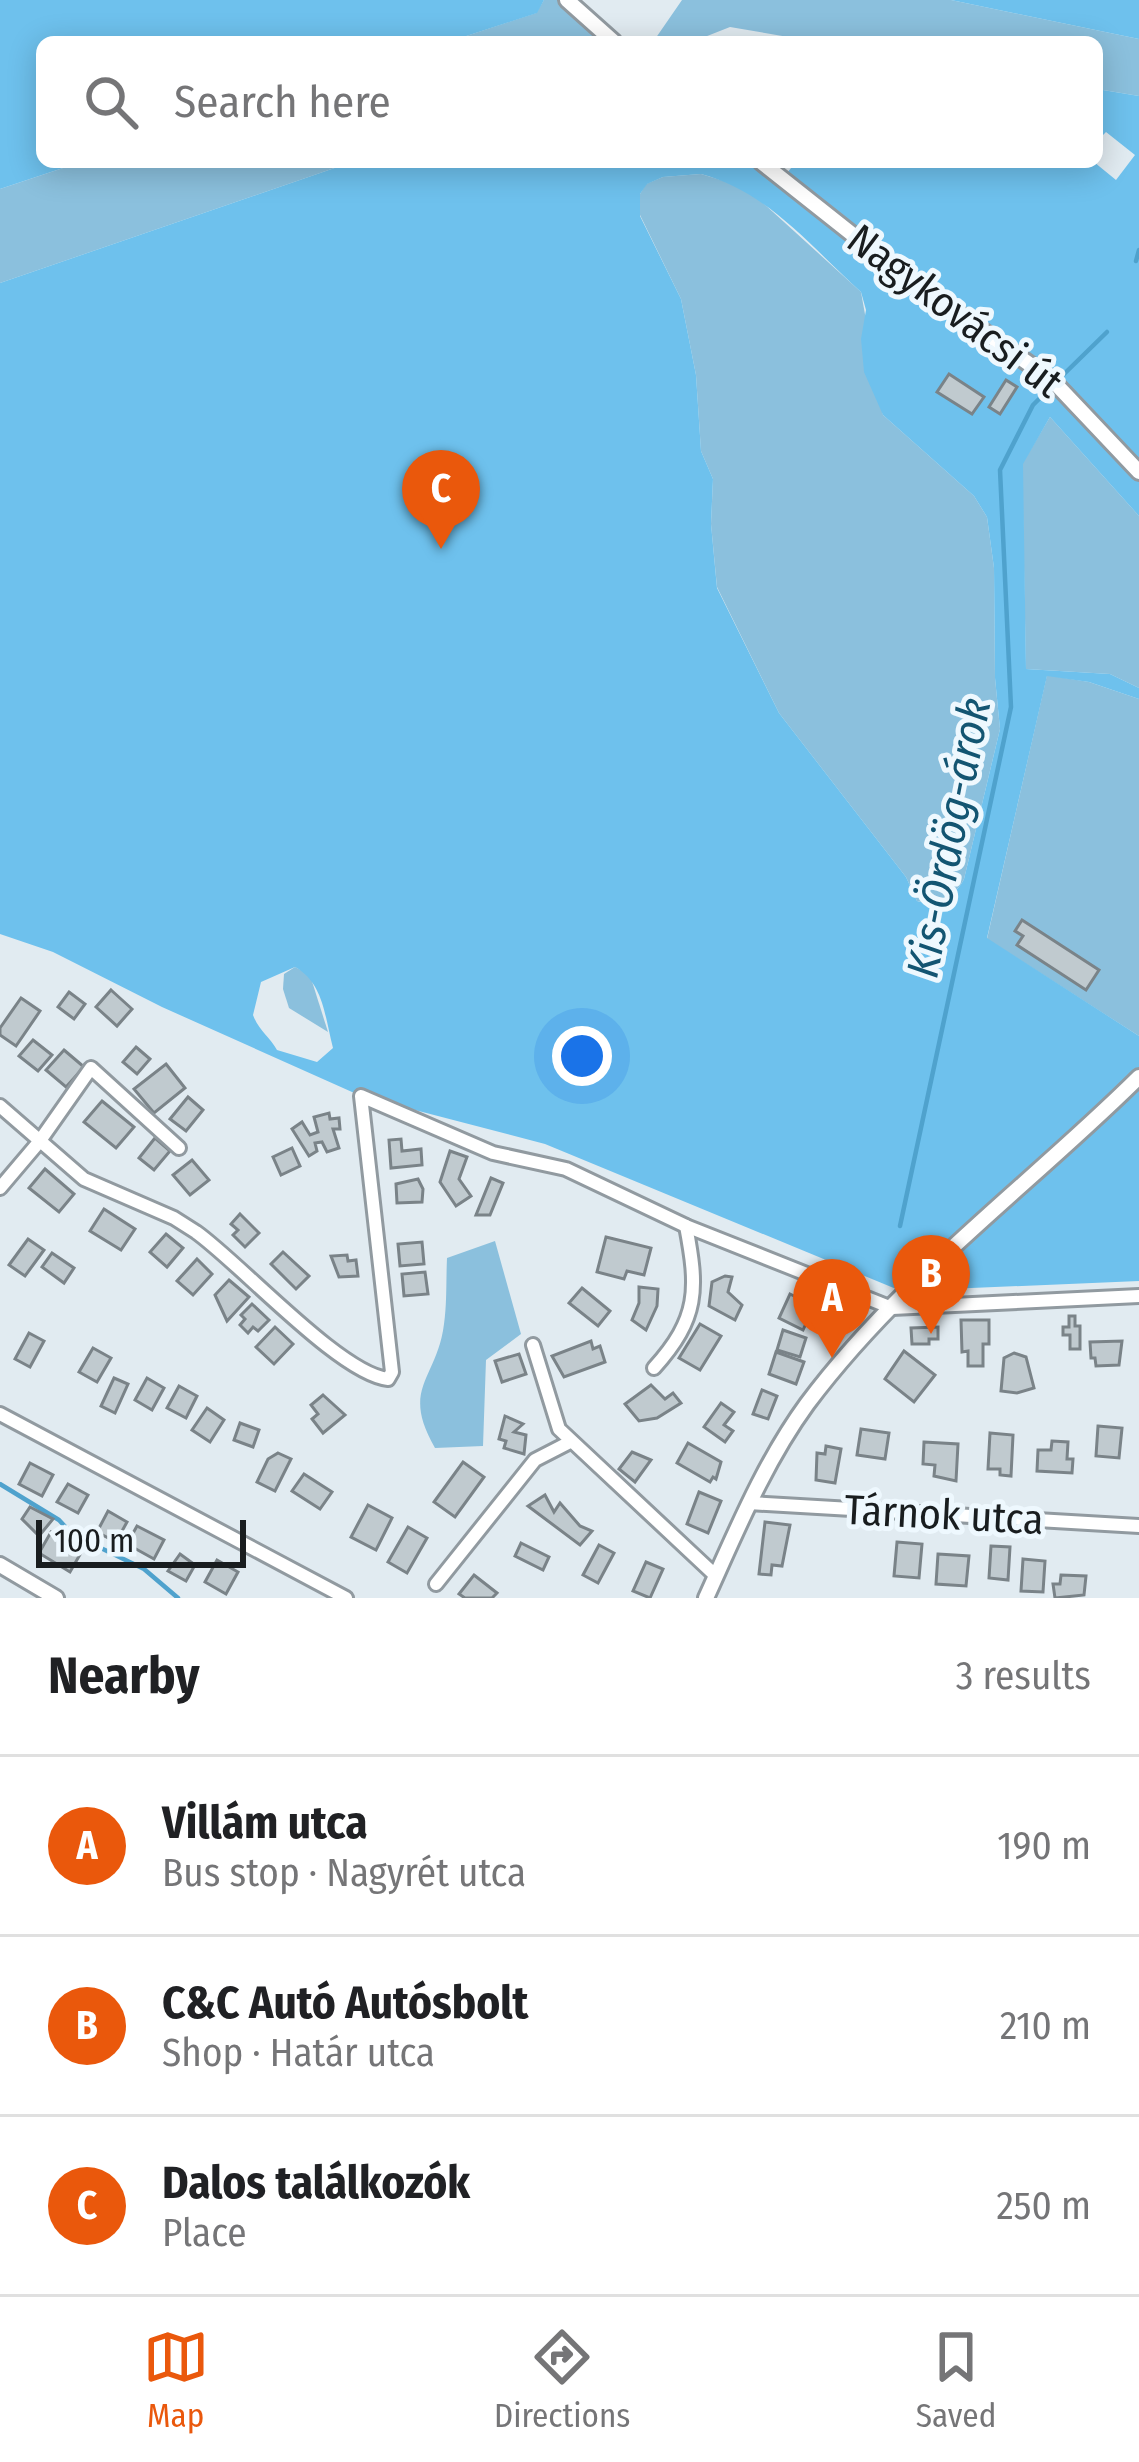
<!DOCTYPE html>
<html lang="en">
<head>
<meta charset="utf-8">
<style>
	body { margin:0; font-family:"Fira Sans Condensed",sans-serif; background:#f6f6f6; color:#202124 }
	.scale { position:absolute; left:36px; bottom:30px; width:210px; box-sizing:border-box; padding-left:12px; border:6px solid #191d1f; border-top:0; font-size:33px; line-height:42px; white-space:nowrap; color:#191d1f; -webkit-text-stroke:9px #eef8fe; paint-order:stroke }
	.you { position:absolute; left:582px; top:1056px; width:42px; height:42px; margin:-30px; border:9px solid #fff; border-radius:50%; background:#1a73e8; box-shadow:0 0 0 18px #1a73e833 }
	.badge { display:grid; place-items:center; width:78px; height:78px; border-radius:50%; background:#ea580c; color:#fff; font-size:39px; font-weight:700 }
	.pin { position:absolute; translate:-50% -99px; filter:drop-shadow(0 3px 6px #0008) }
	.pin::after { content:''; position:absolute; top:63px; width:42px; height:36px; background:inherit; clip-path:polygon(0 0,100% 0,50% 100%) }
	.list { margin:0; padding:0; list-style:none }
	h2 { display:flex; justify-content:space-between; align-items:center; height:156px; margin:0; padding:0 48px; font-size:51px }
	h2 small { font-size:39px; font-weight:400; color:#757577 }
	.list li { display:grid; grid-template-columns:78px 1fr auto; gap:36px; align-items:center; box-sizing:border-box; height:180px; padding:0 48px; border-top:3px solid #e0e0e0 }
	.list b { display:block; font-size:45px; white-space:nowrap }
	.list p { margin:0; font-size:39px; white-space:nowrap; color:#757577 }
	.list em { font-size:39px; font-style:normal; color:#757577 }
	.icon { flex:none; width:66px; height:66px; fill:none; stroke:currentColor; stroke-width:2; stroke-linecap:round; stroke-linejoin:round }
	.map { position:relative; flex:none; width:1139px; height:1598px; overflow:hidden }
	.search { position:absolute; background:#fff; box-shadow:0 6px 30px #0003; left:36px; right:36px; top:36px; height:132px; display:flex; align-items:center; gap:30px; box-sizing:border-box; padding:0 42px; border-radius:18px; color:#757577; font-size:45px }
	.sheet { height:696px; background:#fff }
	nav { display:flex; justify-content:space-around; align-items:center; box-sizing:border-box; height:168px; border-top:3px solid #e0e0e0; background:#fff; font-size:33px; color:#757577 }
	nav a { display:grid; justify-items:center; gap:6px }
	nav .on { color:#ea580c }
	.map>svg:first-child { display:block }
</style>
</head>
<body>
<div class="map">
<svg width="1139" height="1598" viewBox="0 0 1139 1598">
	<rect width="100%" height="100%" fill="#e1ebf1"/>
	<g fill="#8bc0dd">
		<polygon points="544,0 567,0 614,42 448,42 536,13"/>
		<polygon points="682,0 951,0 1139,39 1139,96 1097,89 1097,42 817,42 730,27 692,42 653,42"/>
		<polygon points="81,162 352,162 0,283 0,189"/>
		<path d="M701,174L737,185L761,201L861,292L883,415L974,496L987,517L994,568L995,678L1000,729L964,879C956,896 935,906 917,901L906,877L779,713L717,587L711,524L713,479L701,451L696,375L681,299L640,215V194L646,184L663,177Z"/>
		<polygon points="1050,417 1139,516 1139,688 1110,674 1026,669 1022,464"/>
		<polygon points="1047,675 1089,682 1139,699 1139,1036 987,939"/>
		<polygon points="295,967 310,975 328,1032 289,1008 283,989 284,974"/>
		<path d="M495,1241L521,1334L486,1360L483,1446L435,1448C400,1387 437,1380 444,1324C447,1303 446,1280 447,1258Z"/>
	</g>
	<g fill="#6ec1ed" fill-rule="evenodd">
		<polygon points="0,0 544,0 537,13 448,42 42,42 42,162 81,162 0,189"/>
		<polygon points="951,0 1139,0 1139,39"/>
		<path d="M1097,89L1139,96V516L1050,417L1023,464L1026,669L1110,674L1139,688V699L1089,682L1047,676L987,938L1139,1036V1281L901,1291L545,1144L361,1096L162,1007L53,952L0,934V283L352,162H771L787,173L796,162H1094L1116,180L1135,155L1106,132L1097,141ZM701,174C767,191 812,248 861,292L866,310L861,339L864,372L883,415L974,496L987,517L994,568L995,678L1000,729L964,879C956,896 935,907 917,901L906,877L779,713L717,588L711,524L713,479L701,451L696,375L681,299L640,216V194L647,184L663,177ZM295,967C324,983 325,1018 333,1048L317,1062L277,1050C270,1037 259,1031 253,1015L261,982Z"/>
	</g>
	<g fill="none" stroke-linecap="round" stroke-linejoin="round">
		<g stroke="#4fa2cd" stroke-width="4.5">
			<polyline points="1136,261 1139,250"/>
			<polyline points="1062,376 1107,332"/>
			<polyline points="900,1226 1011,707 1000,470 1033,405 1043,395"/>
			<polyline points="0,1484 59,1520 72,1534 144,1569 178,1598"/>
		</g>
	</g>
	<g fill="#c0cacf" stroke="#7a8388" stroke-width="3">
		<polygon points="949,374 984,397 972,414 937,392"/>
		<polygon points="1006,380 1017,387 1000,414 989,407"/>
		<polygon points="1022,920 1099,970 1086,990 1017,945 1023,936 1015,931"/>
		<polygon points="111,990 132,1009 117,1026 96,1007"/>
		<polygon points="69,992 85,1004 74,1019 58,1007"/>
		<polygon points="21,998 40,1011 16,1046 0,1035 0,1028"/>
		<polygon points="33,1040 52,1055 38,1071 19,1056"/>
		<polygon points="136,1047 150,1059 137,1074 123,1062"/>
		<polygon points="64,1050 84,1067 66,1087 46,1070"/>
		<polygon points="166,1064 185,1088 154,1113 134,1089"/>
		<polygon points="188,1097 203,1110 186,1131 170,1119"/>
		<polygon points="102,1101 134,1127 116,1148 84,1122"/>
		<polygon points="329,1113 330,1119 339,1118 340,1129 333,1129 339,1148 327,1152 322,1142 315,1143 317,1151 309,1156 292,1129 302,1122 310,1135 318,1132 314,1117"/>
		<polygon points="155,1138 170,1151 154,1170 139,1158"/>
		<polygon points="401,1139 402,1151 421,1149 422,1165 391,1168 389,1140"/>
		<polygon points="292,1148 300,1166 281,1175 273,1157"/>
		<polygon points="450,1151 467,1157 459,1179 471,1196 456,1206 440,1182"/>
		<polygon points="192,1160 209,1180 190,1195 173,1175"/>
		<polygon points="45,1169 74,1194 59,1212 29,1188"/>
		<polygon points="491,1178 503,1183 490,1215 476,1215"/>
		<polygon points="418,1179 423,1189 422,1202 397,1203 396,1184"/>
		<polygon points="104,1209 135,1229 121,1250 90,1231"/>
		<polygon points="240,1214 259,1233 245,1247 233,1235 238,1230 231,1224"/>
		<polygon points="166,1234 183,1248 167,1267 150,1252"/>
		<polygon points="606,1237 651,1248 644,1275 627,1271 624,1279 597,1272"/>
		<polygon points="28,1239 44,1250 25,1276 9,1265"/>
		<polygon points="422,1242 424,1264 400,1266 398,1244"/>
		<polygon points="283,1252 309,1276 296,1289 271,1264"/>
		<polygon points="52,1253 74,1268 64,1283 42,1267"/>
		<polygon points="347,1255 348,1261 356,1260 358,1276 339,1277 331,1256"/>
		<polygon points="197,1259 212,1274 193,1295 177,1281"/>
		<polygon points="425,1272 428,1294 404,1296 402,1274"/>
		<polygon points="725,1276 732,1277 728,1292 742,1305 735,1320 709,1306 712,1282"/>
		<polygon points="229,1280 249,1297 227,1321 215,1295"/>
		<polygon points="639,1287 658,1289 657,1306 646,1330 632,1320 639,1303"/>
		<polygon points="582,1288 610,1311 598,1326 569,1303"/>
		<polygon points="790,1294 814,1306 803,1330 779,1318"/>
		<polygon points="252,1304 269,1320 258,1331 253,1327 248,1333 240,1325 245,1319 241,1315"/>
		<polygon points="1069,1316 1075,1316 1075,1326 1080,1326 1080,1349 1070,1349 1070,1335 1063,1335 1063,1327 1069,1327"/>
		<polygon points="961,1320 989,1320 989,1344 983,1344 983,1366 968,1366 968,1351 962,1352"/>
		<polygon points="700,1324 721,1336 700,1370 679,1358"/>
		<polygon points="275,1327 293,1344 274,1364 256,1347"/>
		<polygon points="938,1327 938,1339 929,1339 929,1344 912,1344 911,1328"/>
		<polygon points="783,1330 806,1338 800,1357 777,1350"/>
		<polygon points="29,1333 44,1341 30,1367 15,1359"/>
		<polygon points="591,1341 593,1349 600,1346 605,1362 564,1377 552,1356"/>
		<polygon points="1122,1341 1119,1365 1096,1366 1095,1358 1091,1358 1090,1342"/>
		<polygon points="93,1348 111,1358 97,1382 79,1372"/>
		<polygon points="904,1351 935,1375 914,1402 885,1379"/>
		<polygon points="776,1352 804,1362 796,1384 769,1374"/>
		<polygon points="1014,1353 1026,1357 1034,1388 1017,1393 1001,1391 1004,1358"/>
		<polygon points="519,1354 526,1374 502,1382 495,1361"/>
		<polygon points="114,1378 128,1384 115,1413 101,1406"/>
		<polygon points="147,1378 164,1388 152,1410 135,1400"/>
		<polygon points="651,1385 665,1399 673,1393 681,1403 657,1418 639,1421 625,1404"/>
		<polygon points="179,1386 197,1396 186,1418 167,1408"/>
		<polygon points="762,1390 777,1396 768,1419 753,1414"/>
		<polygon points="323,1395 345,1415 323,1433 312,1419 318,1414 311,1405"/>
		<polygon points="721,1403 734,1412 724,1425 733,1431 725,1442 704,1427"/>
		<polygon points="207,1408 224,1420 210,1442 192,1430"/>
		<polygon points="505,1416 523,1424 514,1432 526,1435 524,1454 504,1448 506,1441 499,1439"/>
		<polygon points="240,1423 259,1430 253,1447 234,1440"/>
		<polygon points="1098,1426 1122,1428 1119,1458 1096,1456"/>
		<polygon points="861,1429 889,1433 885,1459 857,1455"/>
		<polygon points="990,1433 1013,1435 1011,1476 1000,1475 1000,1469 988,1469"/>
		<polygon points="1052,1441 1068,1442 1067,1459 1073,1459 1072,1473 1037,1471 1038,1450 1051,1450"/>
		<polygon points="924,1442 958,1444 956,1481 934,1476 935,1465 923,1464"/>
		<polygon points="688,1443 721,1462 716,1479 713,1477 710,1482 677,1463"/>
		<polygon points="826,1446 841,1449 835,1483 816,1480 817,1453 825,1454"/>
		<polygon points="632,1452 651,1460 635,1482 619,1469"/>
		<polygon points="278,1453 291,1459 275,1491 257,1482 268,1459"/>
		<polygon points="463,1462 484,1477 455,1517 434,1502"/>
		<polygon points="30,1463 53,1475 42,1496 19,1484"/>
		<polygon points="304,1474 332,1492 320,1509 292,1491"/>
		<polygon points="68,1484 88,1495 78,1513 57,1502"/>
		<polygon points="699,1492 721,1501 708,1533 687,1524"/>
		<polygon points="545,1495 554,1512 560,1503 580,1526 592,1531 580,1545 528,1506"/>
		<polygon points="368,1505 392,1518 376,1550 351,1537"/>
		<polygon points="30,1507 53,1519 39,1536 22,1519"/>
		<polygon points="108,1511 127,1522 116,1542 97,1532"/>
		<polygon points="765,1522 790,1525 782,1566 772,1565 771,1575 759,1574"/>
		<polygon points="137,1526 164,1540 154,1559 127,1544"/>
		<polygon points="408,1527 427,1538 407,1573 388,1562"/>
		<polygon points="51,1532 82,1551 70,1572 39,1553"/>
		<polygon points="897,1542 922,1544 919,1578 894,1576"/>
		<polygon points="521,1543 549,1557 543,1570 515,1556"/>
		<polygon points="599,1545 614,1553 598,1583 583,1575"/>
		<polygon points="991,1546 1010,1547 1008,1580 989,1578"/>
		<polygon points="180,1554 195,1565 186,1581 168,1571"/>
		<polygon points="938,1554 969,1556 966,1586 936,1584"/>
		<polygon points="1023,1559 1045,1561 1043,1592 1021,1591"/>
		<polygon points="217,1560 238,1572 226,1594 205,1582"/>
		<polygon points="646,1562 663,1569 650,1598 633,1591"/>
		<polygon points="474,1575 497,1593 492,1598 465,1598 459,1594"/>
		<polygon points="1061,1575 1086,1576 1084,1595 1055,1598 1053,1584 1060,1584"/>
	</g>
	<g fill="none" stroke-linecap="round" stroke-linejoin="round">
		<g stroke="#919aa0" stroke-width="18">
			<g id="minor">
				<path d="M0,1106L84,1179L174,1218L196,1232C241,1264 340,1374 388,1379L392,1372L361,1096L493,1153L566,1169L686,1226L892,1308L1139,1296"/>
				<polyline points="0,1188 39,1142 91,1068 179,1148"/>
				<polyline points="533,1345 559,1429 716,1576"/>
				<path d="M654,1368C699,1318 698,1289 686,1226"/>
				<polyline points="0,1414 346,1598"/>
				<polyline points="749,1503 1139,1526"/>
				<polyline points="436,1584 535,1460 570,1442"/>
			</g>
		</g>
		<g stroke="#919aa0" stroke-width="20">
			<g id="tertiary">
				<polyline points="567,0 614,42"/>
				<polyline points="761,162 896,269 1053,381 1139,472"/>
				<polyline points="0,1565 56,1598"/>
				<path d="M706,1598C736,1532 764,1463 807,1404C901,1278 1029,1186 1139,1077"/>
			</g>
		</g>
		<use href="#minor" stroke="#fff" stroke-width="12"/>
		<use href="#tertiary" stroke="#fff" stroke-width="14"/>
	</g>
	<g text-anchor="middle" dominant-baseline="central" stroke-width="10" stroke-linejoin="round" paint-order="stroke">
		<g font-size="42" fill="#191d1f" stroke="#eef8fe">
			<text transform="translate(955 311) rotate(37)">Nagykovácsi út</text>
			<text transform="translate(944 1515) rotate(3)">Tárnok utca</text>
		</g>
		<g font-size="45" font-style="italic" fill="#135572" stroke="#eef8fe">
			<text transform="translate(949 838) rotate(-79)">Kis-Ördög-árok</text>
		</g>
	</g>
</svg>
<div class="scale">100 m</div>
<div class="you"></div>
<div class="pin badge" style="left:832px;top:1358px">A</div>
<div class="pin badge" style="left:931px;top:1334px">B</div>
<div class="pin badge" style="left:441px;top:549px">C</div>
<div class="search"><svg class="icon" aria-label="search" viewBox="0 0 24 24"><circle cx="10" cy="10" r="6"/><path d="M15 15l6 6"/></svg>Search here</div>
</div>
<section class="sheet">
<h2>Nearby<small>3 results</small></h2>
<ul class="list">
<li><span class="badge">A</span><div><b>Villám utca</b><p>Bus stop · Nagyrét utca</p></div><em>190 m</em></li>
<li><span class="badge">B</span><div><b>C&amp;C Autó Autósbolt</b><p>Shop · Határ utca</p></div><em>210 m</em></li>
<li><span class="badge">C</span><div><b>Dalos találkozók</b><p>Place</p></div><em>250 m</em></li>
</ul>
</section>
<nav>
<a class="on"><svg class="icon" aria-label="map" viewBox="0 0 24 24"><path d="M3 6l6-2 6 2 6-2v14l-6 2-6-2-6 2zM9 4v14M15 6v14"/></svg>Map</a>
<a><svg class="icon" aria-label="directions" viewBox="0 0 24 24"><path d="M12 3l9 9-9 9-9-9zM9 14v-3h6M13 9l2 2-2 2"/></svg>Directions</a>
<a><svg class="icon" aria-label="saved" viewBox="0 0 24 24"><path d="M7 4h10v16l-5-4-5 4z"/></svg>Saved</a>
</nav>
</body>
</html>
